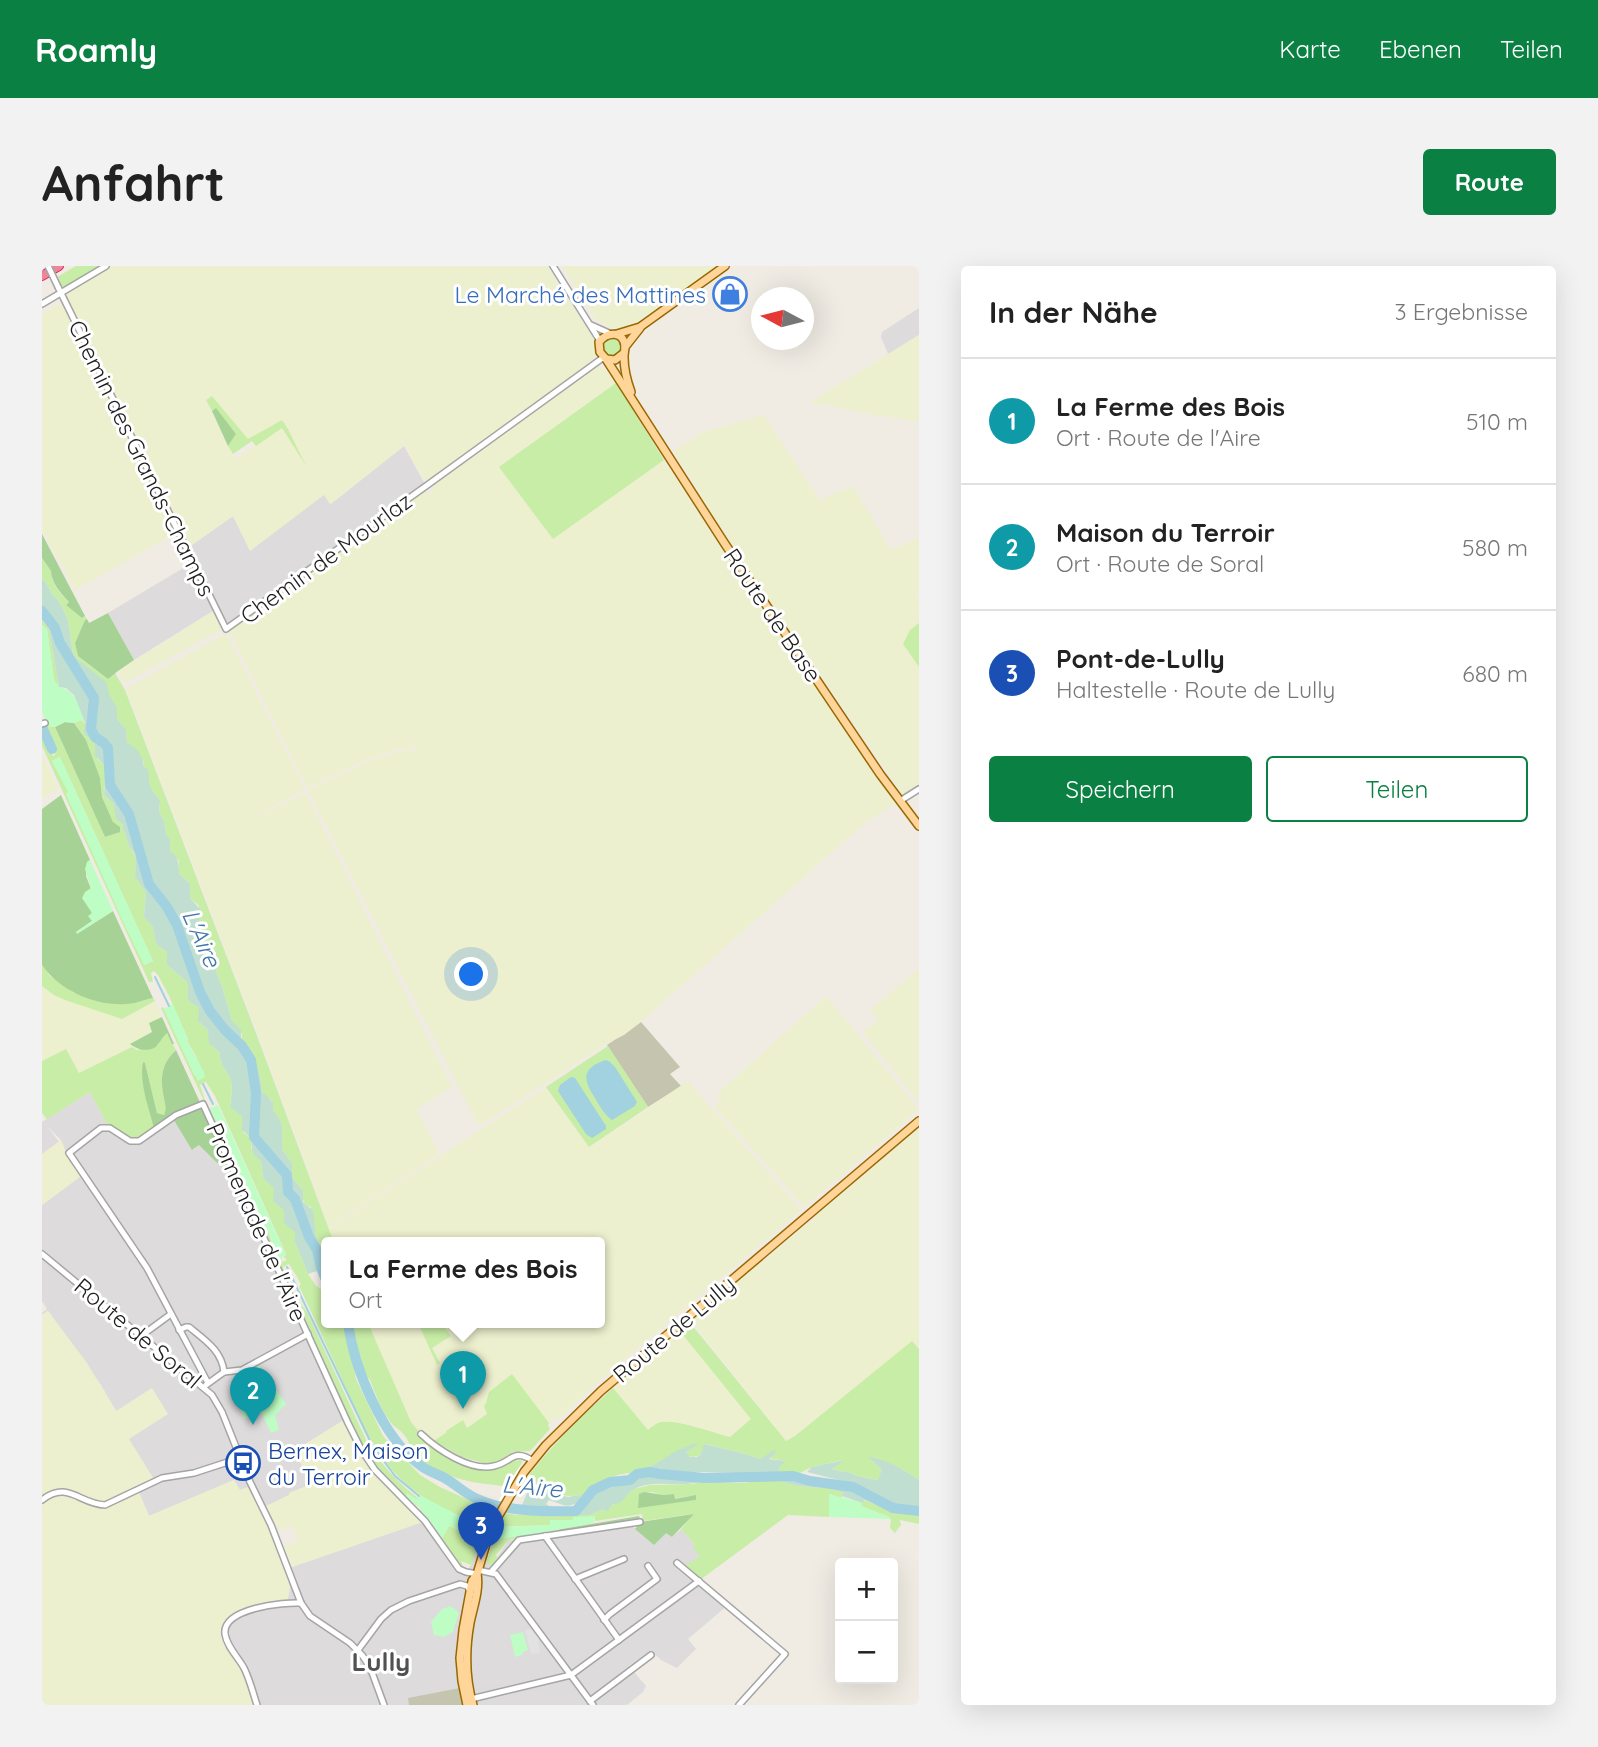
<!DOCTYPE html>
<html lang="de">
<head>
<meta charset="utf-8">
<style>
	body { margin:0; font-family:Quicksand,sans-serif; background:#f2f2f2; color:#222 }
	.controls { position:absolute; right:21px; bottom:21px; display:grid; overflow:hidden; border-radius:7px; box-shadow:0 7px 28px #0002 }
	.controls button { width:63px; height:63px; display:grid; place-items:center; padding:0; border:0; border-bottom:2px solid #e0e0e0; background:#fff; color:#222; font:35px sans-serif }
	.compass { position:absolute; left:709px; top:21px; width:63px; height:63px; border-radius:50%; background:#fff; box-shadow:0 7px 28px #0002; rotate:277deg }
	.you { position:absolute; left:430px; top:709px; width:24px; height:24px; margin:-18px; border:5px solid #fff; border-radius:50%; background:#1a73e8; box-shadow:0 0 0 10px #1a73e833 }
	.badge { display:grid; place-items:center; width:46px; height:46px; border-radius:50%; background:#0b8043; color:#fff; font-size:23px; font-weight:700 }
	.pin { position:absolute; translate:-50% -58px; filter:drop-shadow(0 2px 4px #0008) }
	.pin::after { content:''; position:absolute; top:37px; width:24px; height:21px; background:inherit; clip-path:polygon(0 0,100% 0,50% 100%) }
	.popup { position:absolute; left:279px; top:971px; width:284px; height:91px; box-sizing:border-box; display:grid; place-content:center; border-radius:7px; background:#fff; filter:drop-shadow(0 2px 5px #0005); font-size:23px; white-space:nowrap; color:#767676 }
	.popup b { font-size:26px; color:#222 }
	.popup::after { content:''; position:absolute; left:50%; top:100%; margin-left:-14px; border:14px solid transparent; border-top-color:#fff }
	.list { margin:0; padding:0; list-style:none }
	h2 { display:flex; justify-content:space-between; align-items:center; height:91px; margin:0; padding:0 28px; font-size:30px }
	h2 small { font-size:23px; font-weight:400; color:#767676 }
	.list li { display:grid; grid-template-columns:46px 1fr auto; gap:21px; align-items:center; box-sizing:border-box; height:126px; padding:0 28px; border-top:2px solid #e0e0e0 }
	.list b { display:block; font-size:26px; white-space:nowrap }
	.list p { margin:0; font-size:23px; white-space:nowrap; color:#767676 }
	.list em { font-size:23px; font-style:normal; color:#767676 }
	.actions { display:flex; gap:14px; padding:21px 28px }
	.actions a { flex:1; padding:16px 0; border:2px solid #0b8043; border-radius:7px; text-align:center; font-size:24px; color:#0b8043 }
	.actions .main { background:#0b8043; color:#fff }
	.map { position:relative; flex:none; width:877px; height:1439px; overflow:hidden; border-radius:7px }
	header { display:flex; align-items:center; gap:42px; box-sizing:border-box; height:98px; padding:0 35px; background:#0b8043; color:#fff }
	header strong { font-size:33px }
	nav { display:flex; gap:38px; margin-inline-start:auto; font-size:24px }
	.intro { display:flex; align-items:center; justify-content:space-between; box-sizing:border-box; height:168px; padding:0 42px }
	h1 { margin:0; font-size:49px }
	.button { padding:18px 32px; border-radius:7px; background:#0b8043; color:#fff; font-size:24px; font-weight:700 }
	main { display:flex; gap:42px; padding:0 42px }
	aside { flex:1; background:#fff; border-radius:7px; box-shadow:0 7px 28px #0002 }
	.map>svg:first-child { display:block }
</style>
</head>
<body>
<header>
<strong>Roamly</strong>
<nav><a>Karte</a><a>Ebenen</a><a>Teilen</a></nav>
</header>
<div class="intro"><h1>Anfahrt</h1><a class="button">Route</a></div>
<main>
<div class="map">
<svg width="877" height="1439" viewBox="0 0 877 1439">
	<rect width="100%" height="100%" fill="#f0ece4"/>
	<g fill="#dddbdb">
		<polygon points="877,42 877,69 846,88 839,71 840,66"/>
		<polygon points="362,180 384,220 184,363 174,343 92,394 66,347 153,295 147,281 191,250 208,284 282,228 289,238"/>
		<polygon points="48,826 66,860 130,851 151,884 157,879 174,896 190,906 302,1154 252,1185 270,1218 247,1227 247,1229 233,1237 220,1241 212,1224 209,1226 206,1221 198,1224 192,1214 107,1250 96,1224 86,1173 125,1147 74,1145 59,1119 6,1045 0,1049 0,1047 5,1043 0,1035 0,939 39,910 28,896 19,874 5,860 17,876 0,888 0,856"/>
		<polygon points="383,1255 424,1306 429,1299 434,1285 446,1290 444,1297 450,1299 467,1274 587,1255 587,1257 612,1279 624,1266 630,1271 639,1263 653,1279 658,1290 642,1301 686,1339 646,1373 654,1383 635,1402 619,1394 609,1384 587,1400 604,1420 601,1426 585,1439 215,1439 188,1380 183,1365 191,1350 206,1340 233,1336 248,1321 243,1305 250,1301"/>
	</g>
	<polygon fill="#f2d4d2" points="685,11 700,36 688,43 675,20 680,17 679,14"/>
	<g fill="#c5c5af">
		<polygon points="599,756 638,801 628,808 639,820 606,841 565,779"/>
		<polygon points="418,1422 423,1439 367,1439 366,1432"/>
	</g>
	<g fill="#edf0ce" fill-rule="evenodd">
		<path d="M67,0H505L552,73L554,88L548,97L386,216L380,211L313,88L362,180L288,238L282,229L208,285L191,250L147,281L22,29L23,26ZM170,130L206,173L240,154L246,163L263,197L240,162L193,193L164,134Z"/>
		<polygon points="520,0 676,0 600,53 589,60 575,63 565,61 553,52"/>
		<polygon points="21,36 136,266 33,324 0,264 0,48"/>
		<polygon points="877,69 877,155 830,149 785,139 770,138 770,135"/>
		<polygon points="555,101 561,102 565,105 574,117 457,201 511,273 622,194 731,358 853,537 822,558 599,756 582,769 564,778 439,859 435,857 266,524 329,494 368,483 378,488 373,481 354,484 319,496 267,521 264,520 187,365 188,362 380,225 384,225 388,228 390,227 390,219 551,102"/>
		<polygon points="722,149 778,234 811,220 849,284 877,272 877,325 874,327 877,332 877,357 872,360 861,378 877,401 877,519 864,527 860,528 829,483 688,276 631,185 661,166"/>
		<polygon points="173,344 180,357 180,363 83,417 76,405"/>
		<polygon points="184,367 262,522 261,525 197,558 264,527 410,821 375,843 397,888 287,961 218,773 84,423"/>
		<polygon points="0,488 16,522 0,533"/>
		<polygon points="877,703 877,837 821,766 836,754 828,744"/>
		<polygon points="0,720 5,724 79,753 113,735 126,765 37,807 24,783 0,795"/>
		<polygon points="784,730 877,843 762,941 672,840 679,833 675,828"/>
		<polygon points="646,815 759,944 577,1098 543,1128 518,1153 515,1151 507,1157 469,1109 447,1126 444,1137 445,1148 424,1162 420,1155 405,1165 405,1166 390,1178 379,1168 369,1156 326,1057 376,1057 395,1099 398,1097 390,1082 409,1070 399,1057 558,1057 558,977 292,977 286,963 504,821 548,881"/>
		<polygon points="877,862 877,1083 871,1076 753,1170 744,1175 651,1057 651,1053 765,958 772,955 772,950"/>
		<polygon points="19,874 28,896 39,910 0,939 0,888"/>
		<polygon points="6,1045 45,1097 74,1145 110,1122 126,1148 87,1173 113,1215 96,1224 107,1250 192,1214 198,1224 207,1221 221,1248 234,1279 248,1321 246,1333 206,1340 196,1346 188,1356 183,1369 194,1389 215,1439 0,1439 0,1049"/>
		<polygon points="637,1064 709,1153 688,1171 648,1159 629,1156 606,1164 571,1122"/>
		<polygon points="302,1154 381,1256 250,1301 242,1280 256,1275 251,1260 237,1265 224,1240 247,1229 247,1227 270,1218 252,1185"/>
	</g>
	<g fill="#c8eda7" fill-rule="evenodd">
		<polygon points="34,0 59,0 21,22 15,11"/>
		<circle cx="570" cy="81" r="9"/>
		<polygon points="574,117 622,194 511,273 457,201"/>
		<polygon points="170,130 206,173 240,154 246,163 264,200 240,162 214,180 210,175 191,188 186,180 194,168 174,143 170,145 164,134"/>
		<path d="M0,292L9,305C9,317 19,329 27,336L24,339L40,352L43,350L45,353L43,354L33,377L36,390L66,413L73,407L83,424L217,775L292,977H284V991L274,971L269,941C259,937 261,933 261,924L250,912V897L240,883V860L231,845L230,835L220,827C219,811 209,790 199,777L200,768L190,755L180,721L174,705V699L171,694L160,687L156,678L157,640L148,632V618L137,608V595L128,585V573L124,568L122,555L117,546L118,534L109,525L106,518V507L102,501V496L85,477L84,463L75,453V441L31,388L26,355L22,345L16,334L11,330L4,317L0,313Z"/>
		<polygon points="0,353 7,363 17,421 12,414 5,363 0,359"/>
		<polygon points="877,357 877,401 861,378 868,364"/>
		<path d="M40,454L43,458L44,470L53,476L55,493L64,501L62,529L72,538L81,558L80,561L83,567L87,580L94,590L93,611L104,626L102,651L111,661L114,678L125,686V699L144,715L146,718V733L157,742L158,757L166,764C169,776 167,778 178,787C177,799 185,804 189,814C191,822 189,831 188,839L200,850L201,866L210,873L209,882L219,895L221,912L231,920L253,966V976L266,1008L274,1020L284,1026V1057H301L310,1090L314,1113L341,1170L378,1209L398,1221L451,1245L444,1262C421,1251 393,1241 373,1225C334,1196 317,1151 298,1109C284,1079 271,1049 257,1020L259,1019C256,1011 251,1005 247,998L241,1001L245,1015L244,1016L164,842L166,841L185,875V883L217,953L222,961L225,960L232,984L236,992L239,991L240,996L245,994L241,990L244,988L173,830L164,816L158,819L163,834L161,833L119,742L121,741L153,810L161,807L153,788L145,775L146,773L127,730L116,709L112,705L109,707L111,716H107L0,480V469L11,490L13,489V483L4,465L6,464L5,460L13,461L63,571L74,567L71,556L60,531L58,512L44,474L32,457ZM18,491L111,695L103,699L24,528L27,526L10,495Z"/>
		<polygon points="0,699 8,710 32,727 94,737 111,732 113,735 80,753 23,734 12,729 0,720"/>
		<path d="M125,767L134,784C119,798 118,812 122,832C123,840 125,841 122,849L115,847L103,797L101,816L112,862L97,872L93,873L87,872L66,860L48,826L5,853L0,847V795L24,783L37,807L90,781L95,784L116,779L121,769Z"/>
		<polygon points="566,780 606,841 547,881 504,821"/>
		<path d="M250,1023L254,1031L265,1046L326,1178C340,1199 356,1217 376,1232L375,1233L368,1234L377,1241L361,1231L332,1200L315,1172L247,1024Z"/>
		<path d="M311,1057H326L369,1156L379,1168L377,1170C395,1186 429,1209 455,1202C465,1199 470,1192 481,1195L464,1221C454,1218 446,1219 437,1217C419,1215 384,1203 373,1188C368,1182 367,1174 362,1169C359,1164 354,1162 350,1158C339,1145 334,1129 328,1114C318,1103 313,1072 311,1057Z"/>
		<polygon points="376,1057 399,1057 409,1070 390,1082 398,1097 395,1099"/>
		<path d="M645,1058H648L654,1064L744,1175L753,1170L870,1075L877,1083V1214L860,1203L827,1192L840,1204L837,1214L815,1210L804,1205L800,1206L790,1203L800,1194L770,1201L756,1208L753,1207L736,1208L738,1200L743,1195L727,1192L719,1193L696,1186L663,1178L659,1188C654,1191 650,1192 645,1189L644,1186L647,1183C629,1191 611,1200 592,1207C584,1209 589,1206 581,1208C573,1209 563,1214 556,1219C549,1223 546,1228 540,1233L537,1229C524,1232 515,1227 503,1226L500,1228L477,1223C503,1185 537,1153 571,1122L606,1164C609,1161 612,1159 616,1157C630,1151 672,1167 688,1171L709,1153L637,1064Z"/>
		<polygon points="470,1108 507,1157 506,1159 508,1163 488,1185 471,1186 457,1195 445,1198 420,1191 392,1175 405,1166 404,1165 421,1154 425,1162 445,1148 442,1140 444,1137 447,1126"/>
		<path d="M712,1214H736L755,1220L787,1222L803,1227L799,1232L788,1228L787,1251L746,1249L658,1314L641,1301L658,1290L651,1282L653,1279L639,1263L651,1248L601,1255L600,1248L553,1255V1251H531V1254H508V1259L456,1261L463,1247L476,1249H548L569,1240L592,1223L608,1219L651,1218L660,1215L695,1217H704ZM610,1226L622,1229L632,1228L633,1233L647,1230L654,1234L621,1238L599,1227Z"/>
		<polygon points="821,1234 857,1246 877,1248 877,1258 858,1254 859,1259 853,1267 848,1262 849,1254 847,1251 819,1240"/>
		<polygon points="376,1243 378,1243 400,1272 407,1260 429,1269 430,1268 440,1270 429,1299 419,1295 421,1300 420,1303"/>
		<polygon points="477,1270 477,1272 467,1274 454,1289 456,1292 450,1299 444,1297 452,1272"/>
	</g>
	<g fill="#a7d296">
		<polygon points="174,142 194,168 186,180 170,145"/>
		<path d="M0,268L43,350L40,352L24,339L27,336C19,328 9,316 9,305L0,292Z"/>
		<polygon points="66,347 92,394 76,405 66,413 36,390 33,377 43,354 45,353 47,357"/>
		<polygon points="23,456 32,457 44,474 58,512 60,531 71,556 78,561 78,566 63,571 13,461"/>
		<path d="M19,529L48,594L45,596L44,610L49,623L50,655L34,666L36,667L71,645L111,732C102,734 93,738 84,738C53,740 18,725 0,699V543Z"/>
		<path d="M120,751L132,778H130L125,767C120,771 117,779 112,782C104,786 94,783 88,778L110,766L107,757Z"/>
		<path d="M134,784L190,906L174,896L157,879L150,884L130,851L112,862C107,842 97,817 101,796L103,797L115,847L122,849C125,841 123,840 122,832C118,812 119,798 134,784Z"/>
		<polygon points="602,1226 622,1229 632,1228 633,1233 654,1229 654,1234 596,1242 597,1228"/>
		<polygon points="652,1248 630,1271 624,1267 612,1279 593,1263 598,1256"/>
		<polygon points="597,1250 598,1252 597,1254 515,1266 515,1264 519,1263"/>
	</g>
	<g fill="#c0dfd1">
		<path d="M0,313L4,317L11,330L16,334L22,345L26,355L31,388L35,393L64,416L68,431L75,441V453L84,463L85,477C95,481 101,490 102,501L106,503C108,519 105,521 118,534L117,546L122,555L124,568L128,573V585C137,592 137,597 137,608L148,618V632L158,643L156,678L160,687L171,694L174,699V705L180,721L190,755L199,764V776L202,778L203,782L207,783C214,797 219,811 220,827L224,829L231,837V845L236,851L240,860V883L250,897V912L261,924V936L271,944L274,971L284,991V1002L266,1008L253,976V966L242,957V944L231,935L232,922L221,912L219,895C210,888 209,884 210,873L200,864V850L188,841C189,832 191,823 189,815C186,804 177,800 178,787L167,777L166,764L156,755L157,742L146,734V718L144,715L125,699V686L114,678L111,661L102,651L104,626L93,611L94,589L87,580L83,567L80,561L81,558L74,553L72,538L62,529L64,501L53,490V476L44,470L42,466L43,457L32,429L24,422L17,421L7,363L0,353Z"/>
		<polygon points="652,1178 656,1178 644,1186 648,1191 655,1191 659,1188 662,1178 696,1186 719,1193 732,1184 734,1186 727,1193 744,1195 738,1200 736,1208 658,1206 643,1208 622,1206 619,1203 603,1202 612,1199 634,1185"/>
		<path d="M826,1191C845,1193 862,1204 877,1214V1241L851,1238L827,1227L817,1219L765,1206L770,1201L802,1194L790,1203L800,1206L804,1205L815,1210L836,1214L840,1204Z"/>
		<path d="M607,1209L660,1215C638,1223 610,1211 589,1225C585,1228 582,1233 578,1237L571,1238L565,1245L562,1243L548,1249H531L538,1248L542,1239L556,1225L571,1218L588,1216Z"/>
		<polygon points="736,1214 756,1215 768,1219 811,1223 842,1241 822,1234 820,1237 800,1230 802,1227 787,1222 755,1220"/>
		<path d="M486,1225L500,1228L503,1225L526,1231L537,1229L540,1233C527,1244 522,1239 507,1234L504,1238L509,1241L507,1244L482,1241L480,1239Z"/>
	</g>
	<g fill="#befdc4">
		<path d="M0,359L5,363L12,414L17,421C34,424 37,441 42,455L40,454L32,457L23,456L13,461L6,460L0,446Z"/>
		<polygon points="18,491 111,695 102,699 83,660 24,528 26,526 10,495"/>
		<polygon points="48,594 71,645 35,668 34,666 50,655 46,650 50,647 40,632 43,626 49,622 43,603 45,596"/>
		<polygon points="131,738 146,774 145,775 162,806 163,811 156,815 141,785 122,743"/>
		<polygon points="176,839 244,989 236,993 225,960 222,961 217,953 185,883 183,876 185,874 167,843"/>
		<polygon points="216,1098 244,1138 233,1149 237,1164 229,1167 219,1146 202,1153 197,1140 203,1132 194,1115"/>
		<polygon points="365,1227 375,1233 378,1229 421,1252 436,1257 438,1255 443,1262 508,1259 508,1254 531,1254 531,1251 553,1250 552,1257 519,1263 516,1264 515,1266 512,1267 510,1265 457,1273 430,1268 429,1269 407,1260 400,1273 377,1241 364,1230"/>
		<polygon points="787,1228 820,1237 819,1240 848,1251 848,1253 787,1251"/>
		<polygon points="409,1340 417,1347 411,1366 402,1371 392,1369 389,1356 400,1343"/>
		<polygon points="481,1366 486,1384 482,1385 480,1389 473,1391 468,1369"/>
	</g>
	<polygon fill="#e2e2e2" points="489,1363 496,1372 498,1387 489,1388 483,1364"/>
	<g fill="#a2d1e0">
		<path d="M564,794L568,796L573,801L595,836L593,840L570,854C563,849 558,841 553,832C541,813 539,802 564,794Z"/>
		<polygon points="529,811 533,812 564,860 564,863 550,872 544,868 516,825 518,819"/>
	</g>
	<polygon fill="#fff" points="477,1202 487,1209 467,1239 452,1272 446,1290 434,1285 451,1245 464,1221"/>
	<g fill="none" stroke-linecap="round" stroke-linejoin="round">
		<g stroke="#a2d1e0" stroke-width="2">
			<polyline points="113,711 127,740"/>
			<polyline points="161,818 171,838"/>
			<polyline points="245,1001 330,1179 353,1210 377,1230"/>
		</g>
		<g stroke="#a2d1e0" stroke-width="10">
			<polyline points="0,345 13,362 18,377 52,432 49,463 53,471 62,477 66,482 68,519 87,548 107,618 125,641 135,659 158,726 168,745 183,764 200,780 209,794 214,827 212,871 245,909 246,926 253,933 267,971 275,984 279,1002 284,1014"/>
			<polyline points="0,461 10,483"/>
			<path d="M306,1057C312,1102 340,1171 378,1199C386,1206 397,1208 406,1214C417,1221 426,1230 438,1234C465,1246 505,1246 534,1245L551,1224L568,1216L588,1214L595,1208L608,1206L618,1208L662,1212L751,1210L768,1215L811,1221L851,1242L877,1245"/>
		</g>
		<g stroke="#a5a5a5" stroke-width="8">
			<g id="minor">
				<polyline points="511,0 558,75"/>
				<polyline points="16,21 184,363 384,220 562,91"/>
				<polyline points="0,38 64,0"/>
				<polyline points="549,59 569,68"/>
				<polyline points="0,458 3,457"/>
				<polyline points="858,535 877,523"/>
				<polyline points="0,988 170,1129 180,1146 208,1216 229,1259 259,1337 268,1350 308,1377 320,1389 328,1401 342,1439"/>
				<path d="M137,1064L144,1061H147C163,1074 180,1085 182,1106"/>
				<polyline points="99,1070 129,1048"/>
				<polyline points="166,1117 105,1002 27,887 59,862 68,862 88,875 97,875 134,849 161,838 306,1157 319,1183 333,1204 383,1255 417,1303 424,1306 435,1308"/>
				<polyline points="164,1119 182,1106 200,1104 266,1068"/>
				<path d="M379,1168C395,1183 428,1206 452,1200C470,1196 471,1182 491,1195"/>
				<path d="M0,1234C26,1214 37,1238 63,1239L120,1212L152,1207L198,1192"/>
				<polyline points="503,1270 577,1374"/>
				<polyline points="635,1297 743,1388 697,1439"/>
				<polyline points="436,1304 454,1308 551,1439"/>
				<polyline points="449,1306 477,1274 598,1256"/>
				<polyline points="533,1313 582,1293"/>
				<polyline points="562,1354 568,1348 615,1313 606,1300"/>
				<polyline points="316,1384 339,1353 349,1344 367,1335 418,1318 425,1320 428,1325"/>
				<polyline points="429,1433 529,1409 657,1315"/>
				<polyline points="548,1435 609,1389"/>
				<path d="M215,1439C211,1427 208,1414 202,1402C196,1391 185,1381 183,1368C180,1342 242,1336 259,1337"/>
			</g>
		</g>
		<g stroke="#996800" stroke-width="10">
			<g id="major">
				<polyline points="575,68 598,61 683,0"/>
				<polyline points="583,81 598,62"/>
				<path d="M582,87L573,94L564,93L558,86L557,76C565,66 581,64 583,80C583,84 582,87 582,91C582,103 585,115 589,126"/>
				<polyline points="564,93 683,278 838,508 877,560"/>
				<polyline points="425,1439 420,1415 418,1392 421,1364 430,1315 435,1308 444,1278 457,1249 482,1206 504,1179 559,1125 877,855"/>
				<path d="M431,1439C423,1411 423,1385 428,1357C431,1342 438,1323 435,1308"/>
			</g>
		</g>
		<g stroke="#e5195c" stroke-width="10">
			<polyline id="highway" points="0,10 17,0"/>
		</g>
		<use href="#minor" stroke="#fff" stroke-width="5"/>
		<use href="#major" stroke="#ffd59a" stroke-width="7"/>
		<use href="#highway" stroke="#ec8798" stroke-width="8"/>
		<g stroke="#a5a5a5" stroke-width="8" stroke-linecap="butt">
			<polyline id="minor-bridge" points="6,0 16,21"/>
		</g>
		<use href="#minor-bridge" stroke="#fff" stroke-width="5"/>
	</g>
	<defs>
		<g id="shop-ring" transform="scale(1.75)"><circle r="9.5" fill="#fff" stroke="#3f7fe0" stroke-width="1.5"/><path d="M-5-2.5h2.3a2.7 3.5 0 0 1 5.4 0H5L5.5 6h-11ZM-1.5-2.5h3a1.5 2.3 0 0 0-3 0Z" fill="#3f7fe0"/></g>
		<g id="bus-ring" transform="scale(1.75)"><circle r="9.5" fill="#fff" stroke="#1a4fb4" stroke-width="1.5"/><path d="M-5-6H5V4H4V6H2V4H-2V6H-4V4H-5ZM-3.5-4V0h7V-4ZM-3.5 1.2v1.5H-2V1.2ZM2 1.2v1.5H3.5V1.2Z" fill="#1a4fb4"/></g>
	</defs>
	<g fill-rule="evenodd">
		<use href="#shop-ring" x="688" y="28"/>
		<use href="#bus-ring" x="201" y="1197"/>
	</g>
	<g text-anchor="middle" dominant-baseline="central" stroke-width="6" stroke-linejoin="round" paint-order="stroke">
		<g font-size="23" fill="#366cbe" stroke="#fff" text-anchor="end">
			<text x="664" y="28">Le Marché des Mattines</text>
		</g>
		<g font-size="23" fill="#1e1e1e" stroke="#fff">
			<text transform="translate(100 192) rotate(64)">Chemin des Grands-Champs</text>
			<text transform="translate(284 292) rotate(-36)">Chemin de Mourlaz</text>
			<text transform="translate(731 349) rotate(56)">Route de Base</text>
			<text transform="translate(215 956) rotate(66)">Promenade de l'Aire</text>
			<text transform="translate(632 1063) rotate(-40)">Route de Lully</text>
			<text transform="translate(96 1067) rotate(40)">Route de Soral</text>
		</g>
		<g font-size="23" fill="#164399" stroke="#fff" text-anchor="start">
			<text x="226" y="1184">Bernex, Maison<tspan x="226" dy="26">du Terroir</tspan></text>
		</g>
		<g font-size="24" font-style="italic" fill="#4276ac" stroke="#fff">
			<text transform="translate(160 672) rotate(66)">L'Aire</text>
			<text transform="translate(490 1220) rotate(5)">L'Aire</text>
		</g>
		<g font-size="26" font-weight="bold" fill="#515151" stroke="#fff">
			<text x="339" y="1395">Lully</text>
		</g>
	</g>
</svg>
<div class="controls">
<button>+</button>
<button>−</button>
</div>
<svg class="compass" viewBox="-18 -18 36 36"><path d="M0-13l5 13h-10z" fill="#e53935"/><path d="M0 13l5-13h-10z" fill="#767676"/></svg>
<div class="you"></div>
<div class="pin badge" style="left:421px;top:1143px;background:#0f9aa8">1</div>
<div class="popup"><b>La Ferme des Bois</b>Ort</div>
<div class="pin badge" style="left:211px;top:1159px;background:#0f9aa8">2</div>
<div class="pin badge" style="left:439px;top:1294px;background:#1a4fb4">3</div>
</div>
<aside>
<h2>In der Nähe<small>3 Ergebnisse</small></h2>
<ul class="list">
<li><span class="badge" style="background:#0f9aa8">1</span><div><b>La Ferme des Bois</b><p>Ort · Route de l'Aire</p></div><em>510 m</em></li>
<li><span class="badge" style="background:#0f9aa8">2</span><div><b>Maison du Terroir</b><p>Ort · Route de Soral</p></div><em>580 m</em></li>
<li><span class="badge" style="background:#1a4fb4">3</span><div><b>Pont-de-Lully</b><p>Haltestelle · Route de Lully</p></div><em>680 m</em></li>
</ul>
<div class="actions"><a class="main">Speichern</a><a>Teilen</a></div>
</aside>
</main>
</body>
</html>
